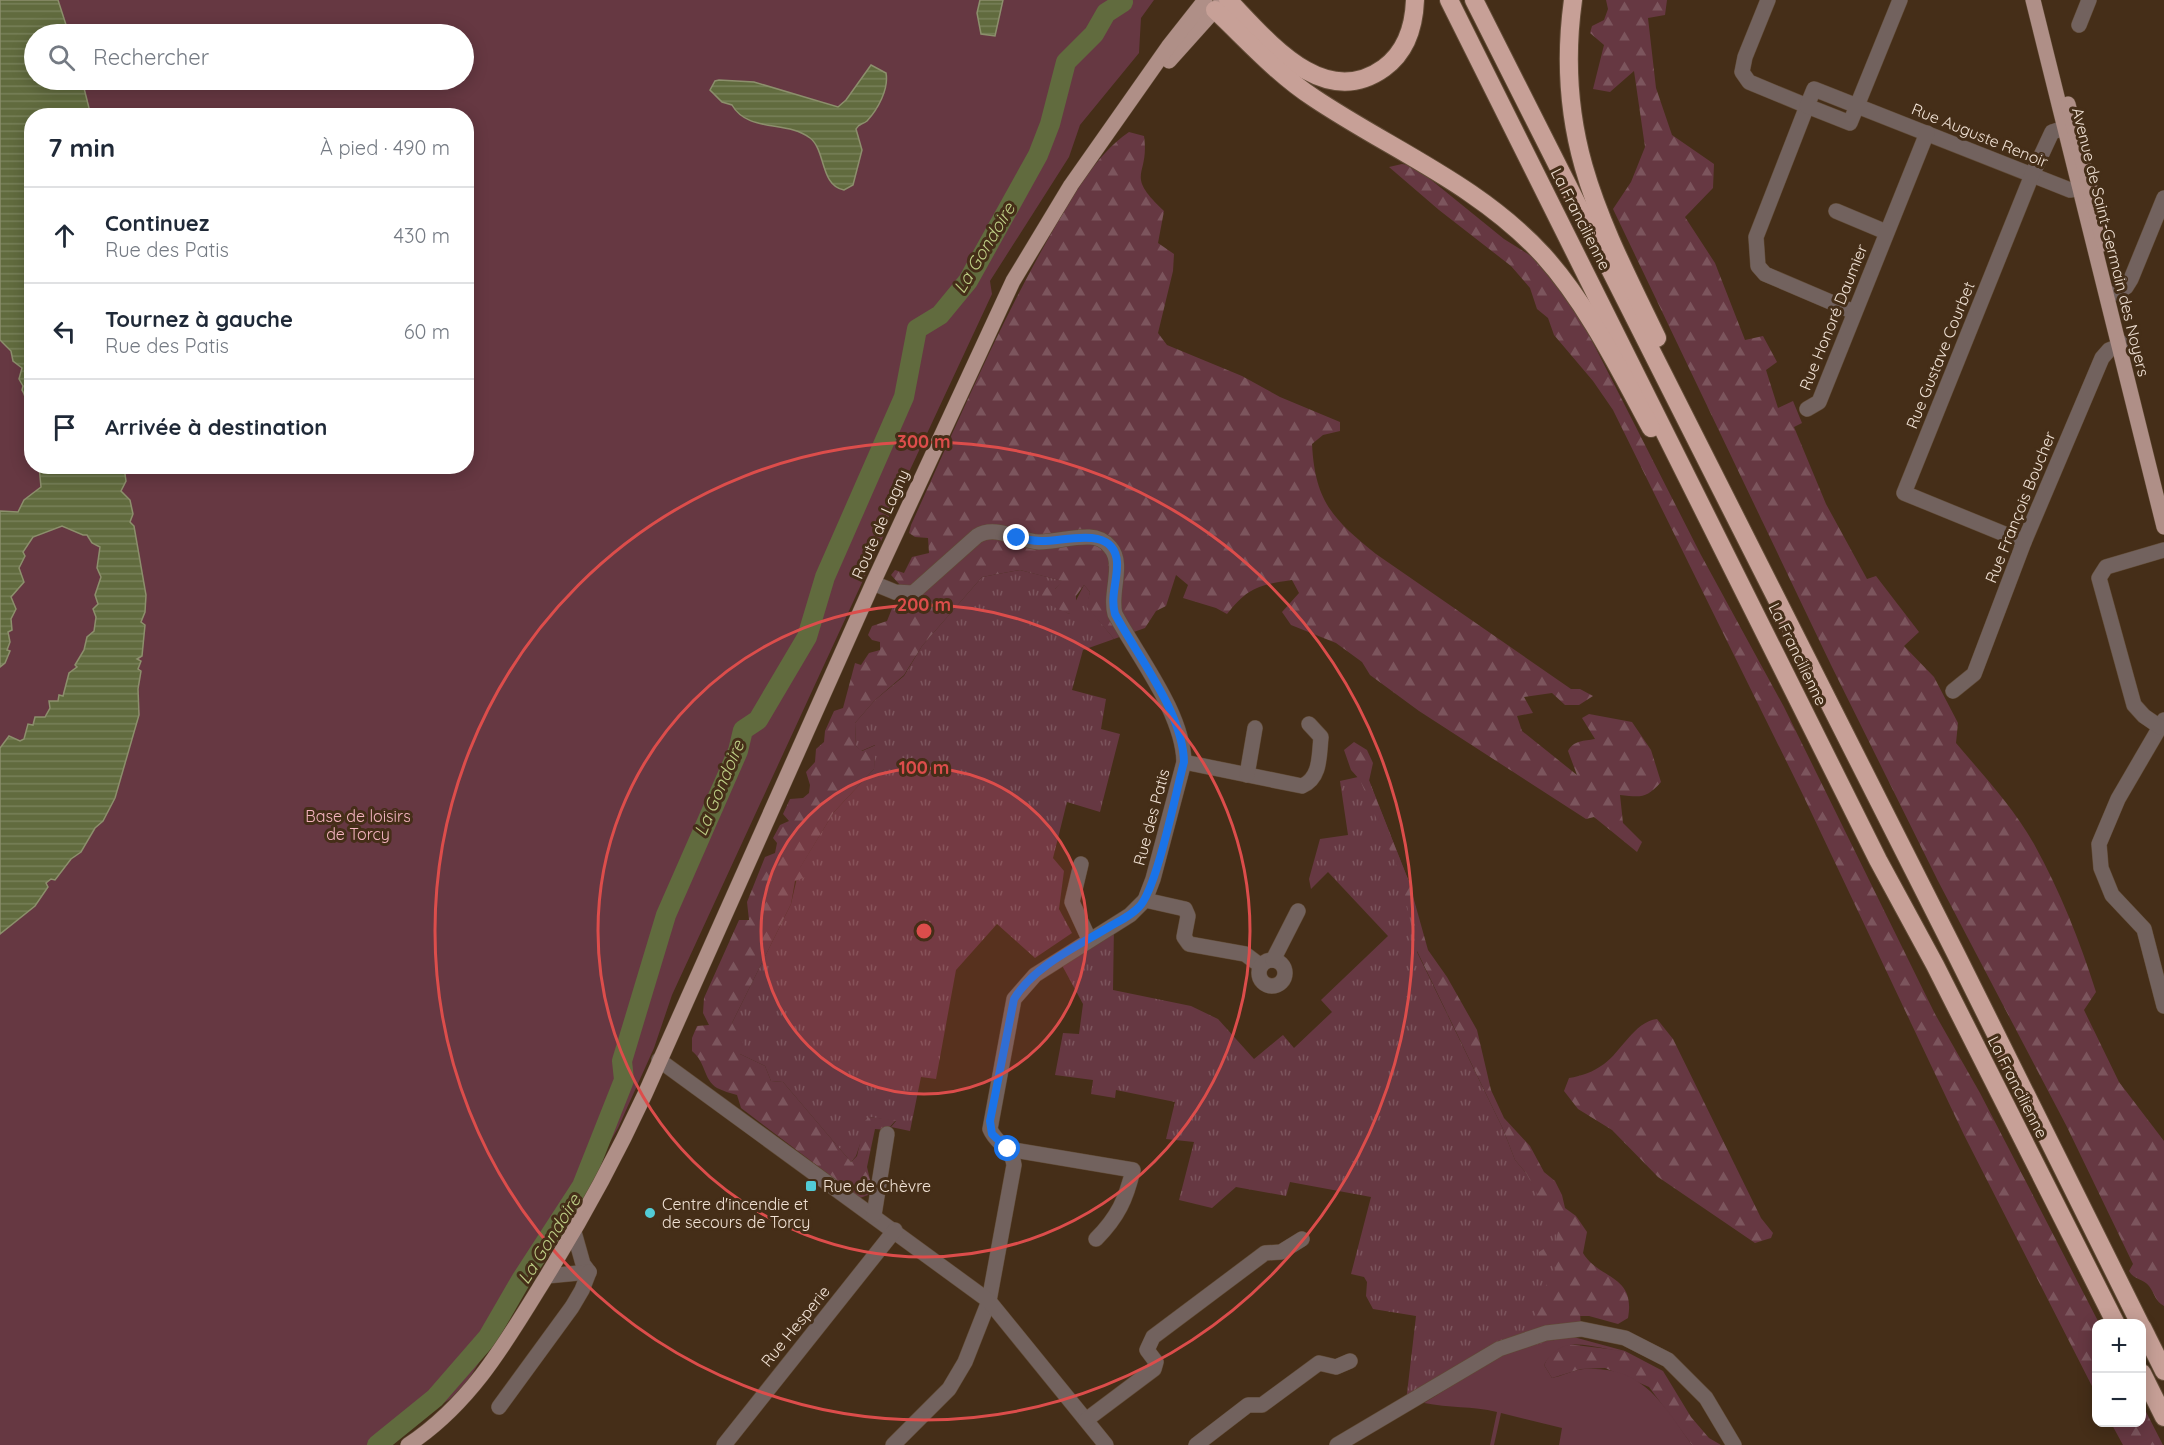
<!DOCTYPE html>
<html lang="fr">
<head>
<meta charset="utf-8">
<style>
	body { margin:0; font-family:Quicksand,sans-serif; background:#f2f2f3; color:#1f2937 }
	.controls { position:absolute; right:18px; bottom:18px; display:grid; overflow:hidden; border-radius:12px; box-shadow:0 3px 15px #0003 }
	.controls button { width:54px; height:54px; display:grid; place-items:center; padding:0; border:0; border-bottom:2px solid #e0e1e3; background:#fff; color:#1f2937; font:30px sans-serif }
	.stop { position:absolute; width:18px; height:18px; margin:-14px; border:4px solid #1a73e8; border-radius:50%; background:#fff }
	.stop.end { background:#1a73e8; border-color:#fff; box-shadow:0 2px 6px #0008 }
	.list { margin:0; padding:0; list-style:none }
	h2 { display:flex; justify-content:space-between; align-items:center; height:78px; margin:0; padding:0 24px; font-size:26px }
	h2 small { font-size:20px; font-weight:400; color:#747a83 }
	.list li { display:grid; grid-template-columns:39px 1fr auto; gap:18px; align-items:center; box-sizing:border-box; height:96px; padding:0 24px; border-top:2px solid #e0e1e3 }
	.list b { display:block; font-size:22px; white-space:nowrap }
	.list p { margin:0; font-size:20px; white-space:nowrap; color:#747a83 }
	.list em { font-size:20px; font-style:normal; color:#747a83 }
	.icon { flex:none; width:33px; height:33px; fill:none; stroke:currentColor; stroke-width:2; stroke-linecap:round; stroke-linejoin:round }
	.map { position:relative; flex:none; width:2164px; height:1445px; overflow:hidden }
	.search { position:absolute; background:#fff; box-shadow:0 3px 15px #0003; left:24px; top:24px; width:450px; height:66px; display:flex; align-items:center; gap:15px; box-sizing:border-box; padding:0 21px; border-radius:33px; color:#747a83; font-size:22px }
	.panel { position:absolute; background:#fff; box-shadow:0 3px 15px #0003; left:24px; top:108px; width:450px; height:366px; border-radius:24px }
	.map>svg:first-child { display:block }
</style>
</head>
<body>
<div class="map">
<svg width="2164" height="1445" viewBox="0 0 2164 1445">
	<defs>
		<pattern id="grass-tufts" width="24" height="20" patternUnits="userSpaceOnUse" patternTransform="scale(1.5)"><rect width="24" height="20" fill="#663842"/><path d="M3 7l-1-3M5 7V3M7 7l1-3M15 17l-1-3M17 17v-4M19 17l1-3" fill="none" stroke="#7c555d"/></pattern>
		<pattern id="forest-firs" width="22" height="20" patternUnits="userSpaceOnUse" patternTransform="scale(1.5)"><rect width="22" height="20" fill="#663842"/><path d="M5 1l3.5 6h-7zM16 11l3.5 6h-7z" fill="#7c555d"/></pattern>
		<pattern id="water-rules" width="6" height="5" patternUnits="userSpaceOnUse" patternTransform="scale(1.5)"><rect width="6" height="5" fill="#616b3e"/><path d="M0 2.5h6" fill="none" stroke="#788059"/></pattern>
	</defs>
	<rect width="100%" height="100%" fill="#452e18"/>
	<g fill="url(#grass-tufts)">
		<polygon points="1020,570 1063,581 1055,589 1057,607 1069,614 1084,585 1090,592 1087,606 1114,639 1083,650 1072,690 1106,699 1101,729 1120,734 1100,812 1067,802 1053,858 1064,871 1059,909 1072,933 1035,958 997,924 956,970 936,1079 921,1077 910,1131 891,1127 896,1121 869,1117 856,1156 851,1162 783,1082 771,1081 765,1066 740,1054 732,1023 791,904 799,869 834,812 874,769 875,745 861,751 856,746 855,723 875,700 904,676 922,646 982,577"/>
		<polygon points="1367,775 1409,882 1420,925 1417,952 1503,1129 1515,1160 1526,1173 1577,1256 1581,1329 1406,1402 1416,1316 1373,1309 1366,1296 1367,1282 1364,1277 1351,1274 1371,1197 1290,1182 1286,1196 1236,1187 1212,1208 1179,1200 1194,1142 1166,1139 1175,1102 1116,1090 1115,1098 1091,1094 1093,1080 1055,1075 1063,1033 1079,1034 1083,1004 1058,958 1114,924 1113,990 1191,1006 1218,1019 1254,1059 1283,1035 1294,1048 1332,1012 1321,1000 1388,936 1328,872 1311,889 1309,879 1320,839 1348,835 1340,781"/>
	</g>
	<g fill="url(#forest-firs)">
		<path d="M1606,0H1667L1665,15L1648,18L1656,88L1672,135L1714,164L1713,188L1685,217L1715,263L1745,340L1763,336L1777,362L1766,370L1778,408L1793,401L1802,423L1794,427L1826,504L1867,579L1876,576L1919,632L1904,646L1934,677L1958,723L1956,743C1983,775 2013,807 2034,844C2060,891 2080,941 2096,992L2084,1010L2119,1082L2164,1141V1306C2155,1301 2155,1294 2149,1286C2144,1279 2134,1280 2129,1271L2133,1264L2067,1127L1938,881L1831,665L1613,209L1631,182L1645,147L1634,71L1610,92L1593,89L1604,45L1590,33L1592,26L1604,20L1608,9Z"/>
		<path d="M1129,132L1144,136C1150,178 1123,172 1164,211L1158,243L1174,254L1173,271L1158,333L1167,345L1242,376L1280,397L1340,422V431L1323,435L1312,444C1315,502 1333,519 1376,554L1571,689H1580L1593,696L1579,705H1565L1552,693L1524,697L1533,713L1517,716L1522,731L1577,775L1568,751C1574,740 1584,741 1595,739L1582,718L1589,714L1632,722L1651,750L1661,782C1646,799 1641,797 1620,795L1623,823L1642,842L1637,852L1594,817L1586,819L1419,711L1370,675L1362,662L1336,643L1291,625L1282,612L1299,593L1292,580C1259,585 1248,587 1227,614L1216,608L1183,598L1188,585L1176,575L1166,606L1156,611L1145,628L1114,639L1086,606L1090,592L1084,585L1076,596V607L1069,614L1041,601L1042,592L1047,587L1055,589L1062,581L1020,570L982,577L922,646L904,675L875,700L855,723L856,746L862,751L876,745L874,769L834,812L800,868L808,876L795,881L791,904L732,1023L744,1045L740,1054L765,1066L771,1081L783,1082L851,1162L857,1156L865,1121L869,1117L896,1120L887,1130L875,1129L867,1167L872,1188L868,1195L860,1198L741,1108L737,1095C730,1093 723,1091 717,1088C703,1079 706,1062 692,1051V1038L697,1026L709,1025L703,1013L704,998L739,920H749L747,902L765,857L775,853L777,843L773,838L780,825L789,821L783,814L790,799L803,798L809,793L810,785L806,772L815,762L816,749L824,742L825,731L834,711L843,708L855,663L861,665L869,653L880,650V642L872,640L868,635L872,626L887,621L893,606L904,603L911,587L900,585L891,575L895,570L904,573L912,557L929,553L928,538L915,537L909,533L911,525C956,426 998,326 1052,232C1073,197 1095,155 1129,132Z"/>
		<polygon points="1402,164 1414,166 1504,239 1531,256 1564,294 1586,329 1701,555 1784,707 1935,1014 1980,1093 2099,1323 2096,1324 2096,1394 1964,1135 1803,795 1613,410 1593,381 1554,335 1548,318 1537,309 1530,288 1511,266 1439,210 1389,167"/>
		<path d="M1354,742L1367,750L1373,763L1369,781L1409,882L1428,950L1447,977L1477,1030L1491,1090L1504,1118L1530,1146L1544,1172L1555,1181L1562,1195L1565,1208L1576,1216L1587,1232L1583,1253C1599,1280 1636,1274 1628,1318L1618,1324L1589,1316H1537L1534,1311L1541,1292L1555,1274V1267L1539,1259V1252L1556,1241L1558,1231L1526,1173L1515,1160L1503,1129L1417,951L1400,874L1360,780L1351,770L1344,750Z"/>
		<path d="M1657,1019L1673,1039L1761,1218L1773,1233L1771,1238L1755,1243L1658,1177L1612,1130L1578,1109L1564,1091L1569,1078C1582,1076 1593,1072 1604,1064C1621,1052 1634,1022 1657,1019Z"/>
		<polygon points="1567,1344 1625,1351 1663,1371 1691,1417 1709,1438 1721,1445 1692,1445 1649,1387 1605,1368 1581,1369 1552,1378 1544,1365 1551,1352"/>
		<polygon points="2142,1404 2163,1445 2123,1445 2111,1423 2142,1422"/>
	</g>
	<g fill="#663842" fill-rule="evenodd">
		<path d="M0,0H1154L1141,18L1139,53L1080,125L1069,157L990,281L992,294L889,515V524L672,995L654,1048L618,1128L526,1287L467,1382L450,1399L377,1445H0ZM34,34H464V80H34ZM32,116H466V466H32Z"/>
		<path d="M1570,1336L1625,1351C1594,1350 1563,1330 1544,1365L1552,1378C1562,1376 1573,1370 1584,1369C1643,1366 1661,1402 1692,1445H1559L1562,1428L1501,1413L1494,1445H1490L1497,1412C1472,1406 1449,1408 1424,1403L1504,1353Z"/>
	</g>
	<g fill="url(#water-rules)" stroke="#8c8f6c" stroke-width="1.5">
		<path d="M0,0H58L69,34H34V80H82L89,108L88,115L32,116L31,423C27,414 28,398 22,390L23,386L19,379L22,368L13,361L11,351L0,340Z"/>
		<polygon points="980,0 1003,0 995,36 981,34 977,13"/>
		<path d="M871,65L886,73C889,89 878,109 867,121C862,125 859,123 856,129L862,150L853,185L844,190C820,186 826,150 810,138C787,120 748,133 732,105L722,102L710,90L715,81L719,80L754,82L838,107L846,100Z"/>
		<polygon points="39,466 124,467 126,481 121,491 130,500 133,514 130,522 134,526 146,595 145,612 141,622 145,625 142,656 137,659 141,661 138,669 141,671 138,689 139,715 115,798 103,821 95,828 81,852 71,859 55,880 51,879 46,883 48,887 35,906 0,934 0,748 9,736 20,741 24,739 28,724 33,725 35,717 45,717 50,708 49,701 58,701 59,695 63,696 69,673 77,667 75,665 84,650 87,637 94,631 96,617 93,609 98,604 95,595 101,577 97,568 100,547 92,543 87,535 83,535 62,526 33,537 23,552 25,556 19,568 24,582 11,597 16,609 11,619 12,630 8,632 10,642 7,650 10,651 5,663 0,667 0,511 18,512 24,500 41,487"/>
	</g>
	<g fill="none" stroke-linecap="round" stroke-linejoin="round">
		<polyline stroke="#616b3e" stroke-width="12" points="1123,2 1124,0"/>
		<polyline stroke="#616b3e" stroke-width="20" points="377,1445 435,1398 488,1337 521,1280 582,1186 624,1080 622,1061 666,915 738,751 743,730 758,720 807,637 825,577 904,397 917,329 940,315 968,281 1038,155 1050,124 1066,62 1094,34 1106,13 1123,2"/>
		<g stroke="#614b36" stroke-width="16">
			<g id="minor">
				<polyline points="1768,0 1745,57 1742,72 1749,82 1807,106 1756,237 1758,266 1765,274 1854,312"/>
				<polyline points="1900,0 1850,123 1807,106 1814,89 2070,190 2090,187"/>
				<polyline points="2079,25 2089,0"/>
				<polyline points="1836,211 1886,232"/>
				<polyline points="2116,293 2126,287 2131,279 2164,198"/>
				<polyline points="1807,409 1819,402 1927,133"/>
				<polyline points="2024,542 1904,493 2032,175 2052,132 2074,125"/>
				<path d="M873,583L895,592L913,593L977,536C996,524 1018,541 1039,542C1056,542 1073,536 1090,537C1097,537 1105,541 1110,547C1125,564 1109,593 1115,614C1138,657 1183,713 1184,762L1153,879L1145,900L1130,915L1035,975L1014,999L990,1129C996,1144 1012,1148 1014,1165L989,1301L965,1362L949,1389L893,1445"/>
				<polyline points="1953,691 1974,674 2024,542 2102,358 2109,350 2127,343"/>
				<polyline points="2164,720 2118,799 2099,844 2101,868 2112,895 2144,929 2164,1006"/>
				<polyline points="2160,727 2144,716 2134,705 2099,578 2106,567 2164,550"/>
				<path d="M1184,762L1302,786C1321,778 1319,755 1321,737L1309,724"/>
				<polyline points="1247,775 1255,728"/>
				<polyline points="1081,864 1072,902 1089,939"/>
				<polyline points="1145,900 1185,909 1188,916 1184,937 1189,944 1245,954 1261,966"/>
				<circle cx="1272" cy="973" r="13"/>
				<polyline points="1273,960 1298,911"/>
				<polyline points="659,1060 989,1301 1106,1445"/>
				<path d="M1008,1149L1133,1170C1126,1199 1118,1217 1096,1239"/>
				<polyline points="874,1215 887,1134"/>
				<polyline points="574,1232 583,1264 589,1272"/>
				<polyline points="547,1276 589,1272"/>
				<polyline points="499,1407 572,1307 582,1290 589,1272"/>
				<polyline points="1086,1420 1154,1369 1156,1362 1147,1350 1153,1337 1265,1253 1281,1252 1302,1239"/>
				<polyline points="724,1445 895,1230"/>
				<polyline points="1196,1445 1248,1405 1262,1405 1319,1363 1336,1367 1350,1361"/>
				<polyline points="1337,1445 1499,1349 1546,1333 1581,1329 1625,1338 1668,1360 1706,1398 1734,1445"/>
			</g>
		</g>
		<g stroke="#614b36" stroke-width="16">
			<g id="major">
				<polyline points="2033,0 2164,527"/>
				<polyline points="1169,61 1221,3"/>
				<polyline points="2068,104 2104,244"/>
				<path d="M408,1445C470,1404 505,1344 543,1282C581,1221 615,1159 645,1094L873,583L1013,281L1071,185L1168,47L1205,0"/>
			</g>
		</g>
		<g stroke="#614b36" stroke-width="20">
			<g id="highway">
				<path d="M1228,0C1266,39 1323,112 1384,68C1406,52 1414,27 1415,0"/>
				<polyline points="1449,0 1878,860 1935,965 2116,1324"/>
				<polyline points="1474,0 1956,954 2140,1324"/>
				<path d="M1573,0C1554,137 1600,220 1657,338"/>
				<path d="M1215,10C1247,40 1277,74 1314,98C1390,149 1479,185 1543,255C1588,305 1619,369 1651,428"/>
				<polyline points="2142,1327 2164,1371"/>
				<polyline points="2142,1373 2164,1417"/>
			</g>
		</g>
		<use href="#minor" stroke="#72625e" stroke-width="15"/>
		<use href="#major" stroke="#af8f87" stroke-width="15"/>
		<use href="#highway" stroke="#c7a097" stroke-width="18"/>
	</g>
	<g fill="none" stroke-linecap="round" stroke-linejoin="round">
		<path stroke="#1a73e8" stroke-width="8" d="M1008,1149L992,1134L990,1121L1014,999C1034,966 1076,947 1109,927C1119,921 1131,916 1139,907C1157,889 1176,791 1184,762C1183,713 1138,657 1115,614C1110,596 1118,580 1117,562C1114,524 1064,542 1041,541C1033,541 1025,539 1017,538"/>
	</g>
	<circle cx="924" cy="931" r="163" fill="#dc4d4b" fill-opacity=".12"/>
	<g fill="none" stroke="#dc4d4b" stroke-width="3">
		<circle cx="924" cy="931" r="163"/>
		<circle cx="924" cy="931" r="326"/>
		<circle cx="924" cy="931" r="489"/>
	</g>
	<g fill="#52ccd6" stroke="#452e18" stroke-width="2">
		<rect x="805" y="1180" width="12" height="12" rx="3"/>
		<circle cx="650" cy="1213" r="6"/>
	</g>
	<g text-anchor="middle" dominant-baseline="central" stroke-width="6" stroke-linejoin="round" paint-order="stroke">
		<g font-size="16" fill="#f2e3d6" stroke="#452e18">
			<text transform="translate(1980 135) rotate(22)">Rue Auguste Renoir</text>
			<text transform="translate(1581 219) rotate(63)">La Francilienne</text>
			<text transform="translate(2111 242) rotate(76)">Avenue de Saint-Germain des Noyers</text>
			<text transform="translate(1833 317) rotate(-68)">Rue Honoré Daumier</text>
			<text transform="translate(1940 355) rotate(-68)">Rue Gustave Courbet</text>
			<text transform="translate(2020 507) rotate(-68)">Rue François Boucher</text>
			<text transform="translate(880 524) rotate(-66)">Route de Lagny</text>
			<text transform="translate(1798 654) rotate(64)">La Francilienne</text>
			<text transform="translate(1151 817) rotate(-75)">Rue des Patis</text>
			<text transform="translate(2018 1087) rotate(63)">La Francilienne</text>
			<text transform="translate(795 1326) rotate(-51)">Rue Hesperie</text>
		</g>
		<g font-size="16" fill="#f6b5c1" stroke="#452e18">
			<text x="358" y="816">Base de loisirs<tspan x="358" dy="18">de Torcy</tspan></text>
		</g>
		<g font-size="16" fill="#f2e3d6" stroke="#452e18" text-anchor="start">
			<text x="823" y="1186">Rue de Chèvre</text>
			<text x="662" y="1204">Centre d'incendie et<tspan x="662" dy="18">de secours de Torcy</tspan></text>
		</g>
		<g font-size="18" font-style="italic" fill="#bece85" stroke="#452e18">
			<text transform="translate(984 248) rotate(-59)">La Gondoire</text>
			<text transform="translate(719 788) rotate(-67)">La Gondoire</text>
			<text transform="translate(549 1239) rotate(-58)">La Gondoire</text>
		</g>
	</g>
	<circle cx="924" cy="931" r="9" fill="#dc4d4b" stroke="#452e18" stroke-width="3"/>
	<g font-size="18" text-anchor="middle" font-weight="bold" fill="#dc4d4b" stroke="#452e18" stroke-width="6" stroke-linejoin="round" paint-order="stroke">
		<text x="924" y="448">300 m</text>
		<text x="924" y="611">200 m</text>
		<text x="924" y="774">100 m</text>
	</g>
</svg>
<div class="controls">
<button>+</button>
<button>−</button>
</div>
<div class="stop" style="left:1008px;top:1149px"></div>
<div class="stop end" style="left:1017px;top:538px"></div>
<div class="search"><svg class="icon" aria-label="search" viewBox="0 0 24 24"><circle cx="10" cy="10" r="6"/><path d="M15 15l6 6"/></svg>Rechercher</div>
<section class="panel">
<h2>7 min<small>À pied · 490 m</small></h2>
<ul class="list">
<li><svg class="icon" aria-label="ahead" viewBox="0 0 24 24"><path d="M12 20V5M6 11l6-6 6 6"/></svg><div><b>Continuez</b><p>Rue des Patis</p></div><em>430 m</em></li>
<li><svg class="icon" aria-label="left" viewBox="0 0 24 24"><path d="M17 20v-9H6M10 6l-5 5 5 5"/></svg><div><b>Tournez à gauche</b><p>Rue des Patis</p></div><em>60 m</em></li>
<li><svg class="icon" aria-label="arrive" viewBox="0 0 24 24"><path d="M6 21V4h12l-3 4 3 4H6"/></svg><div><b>Arrivée à destination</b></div></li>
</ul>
</section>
</div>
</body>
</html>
